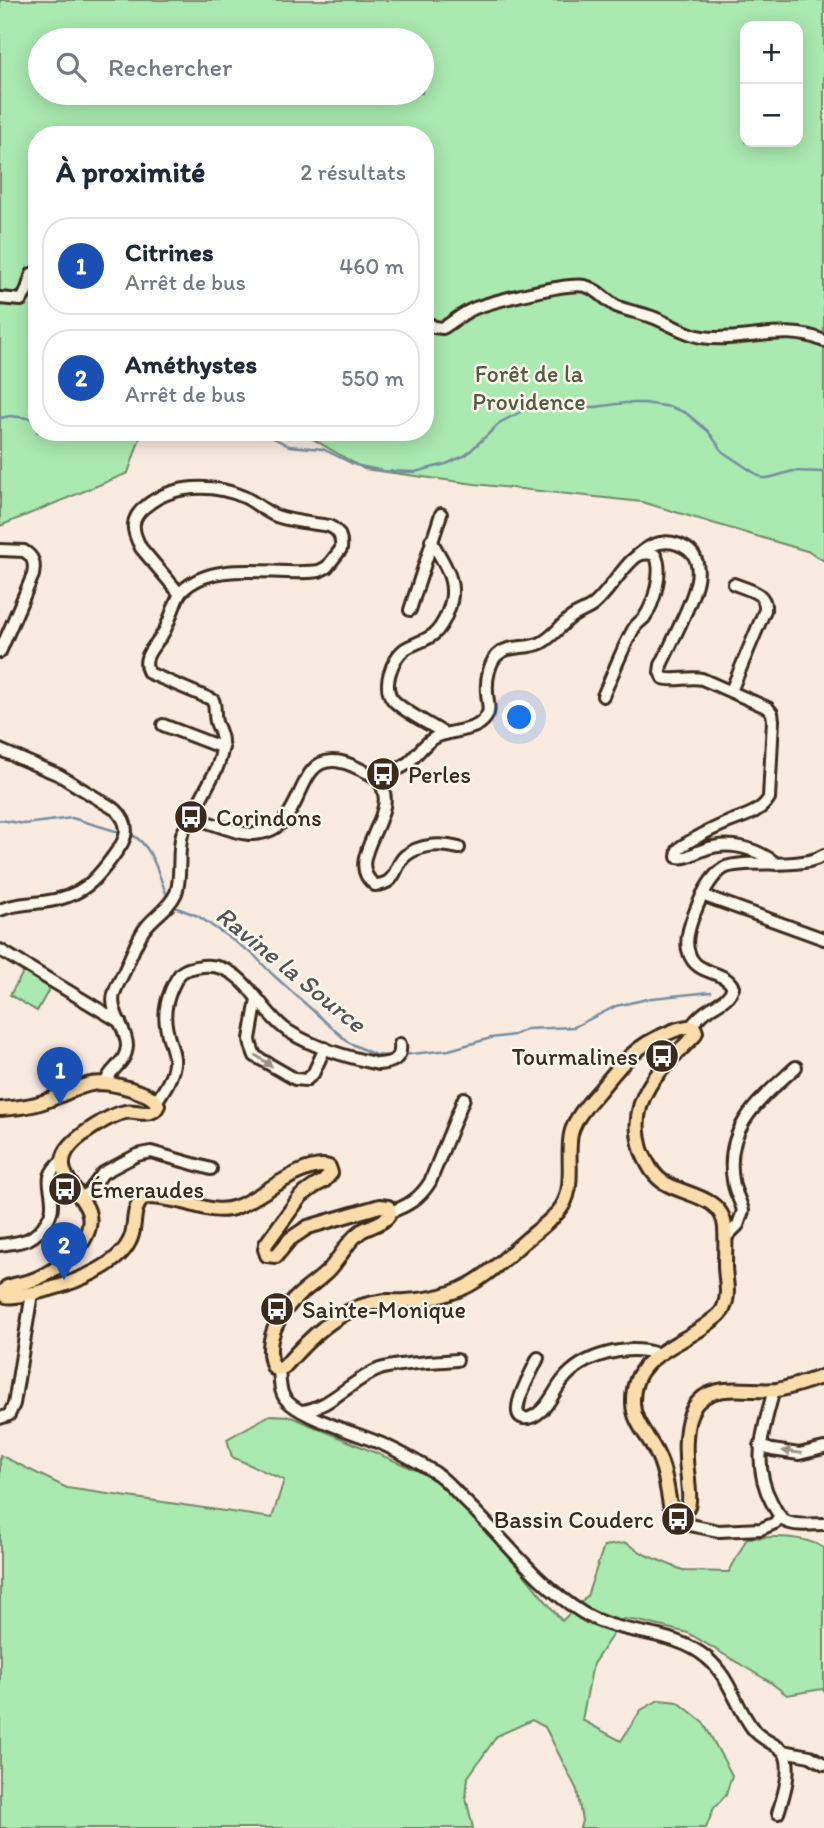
<!DOCTYPE html>
<html lang="fr">
<head>
<meta charset="utf-8">
<style>
	body { margin:0; font-family:Itim,sans-serif; background:#f6f6f7; color:#1f2937 }
	.controls { position:absolute; right:21px; top:21px; display:grid; overflow:hidden; border-radius:14px; box-shadow:0 4px 18px #0003 }
	.controls button { width:63px; height:63px; display:grid; place-items:center; padding:0; border:0; border-bottom:2px solid #e0e1e3; background:#fff; color:#1f2937; font:35px sans-serif }
	.you { position:absolute; left:520px; top:718px; width:24px; height:24px; margin:-18px; border:5px solid #fff; border-radius:50%; background:#1a73e8; box-shadow:0 0 0 10px #1a73e833 }
	.badge { display:grid; place-items:center; width:46px; height:46px; border-radius:50%; background:#3b2a1e; color:#fff; font-size:23px; font-weight:700 }
	.pin { position:absolute; translate:-50% -58px; filter:drop-shadow(0 2px 4px #0008) }
	.pin::after { content:''; position:absolute; top:37px; width:24px; height:21px; background:inherit; clip-path:polygon(0 0,100% 0,50% 100%) }
	.list { margin:0; padding:0; list-style:none }
	h2 { display:flex; justify-content:space-between; align-items:center; height:91px; margin:0; padding:0 28px; font-size:30px }
	h2 small { font-size:23px; font-weight:400; color:#747a83 }
	.list li { display:grid; grid-template-columns:46px 1fr auto; gap:21px; align-items:center; box-sizing:border-box; height:98px; margin:0 14px 14px; padding:0 14px; border:2px solid #e0e1e3; border-radius:28px }
	.list b { display:block; font-size:26px; white-space:nowrap }
	.list p { margin:0; font-size:23px; white-space:nowrap; color:#747a83 }
	.list em { font-size:23px; font-style:normal; color:#747a83 }
	.icon { flex:none; width:38px; height:38px; fill:none; stroke:currentColor; stroke-width:2; stroke-linecap:round; stroke-linejoin:round }
	.map { position:relative; flex:none; width:824px; height:1828px; overflow:hidden }
	.search { position:absolute; background:#fff; box-shadow:0 4px 18px #0003; left:28px; top:28px; width:406px; height:77px; display:flex; align-items:center; gap:18px; box-sizing:border-box; padding:0 24px; border-radius:38px; color:#747a83; font-size:26px }
	.panel { position:absolute; background:#fff; box-shadow:0 4px 18px #0003; left:28px; top:126px; width:406px; height:315px; border-radius:28px }
	.map>svg:first-child { display:block }
</style>
</head>
<body>
<div class="map">
<svg width="824" height="1828" viewBox="0 0 824 1828">
	<rect width="100%" height="100%" fill="#faebe0"/>
	<filter id="ink" filterUnits="userSpaceOnUse"><feTurbulence type="fractalNoise" baseFrequency=".0143" numOctaves="2"/><feDisplacementMap in="SourceGraphic" scale="14" xChannelSelector="R" yChannelSelector="G"/><feConvolveMatrix kernelMatrix="1 2 1 2 8 2 1 2 1" color-interpolation-filters="sRGB"/></filter>
	<g filter="url(#ink)">
		<g fill="#aae9b0" stroke="#728a67" stroke-width="2" fill-rule="evenodd">
			<path d="M0,0H824V561L810,552L642,502L475,484L364,469L301,432H425V135H37V432H142L128,473L0,526ZM745,26H798V142H745ZM40,40H422V93H40Z"/>
			<polygon points="25,969 52,984 37,1011 10,995"/>
			<path d="M270,1415L289,1416L435,1478L464,1501L562,1621L587,1596L604,1546L626,1543L646,1555L685,1571L729,1572L747,1538C772,1537 802,1534 824,1548V1691L822,1689L787,1695L770,1682L688,1633L639,1621L623,1619L593,1664L582,1720L621,1741L641,1710L659,1700L678,1702L703,1722L732,1775L726,1795L714,1808L706,1828H580L582,1821L577,1790L545,1727L532,1720L497,1736L468,1777L466,1798L473,1828H0V1455L67,1488L272,1518L284,1480L232,1457L227,1439Z"/>
		</g>
		<g fill="none" stroke-linecap="round" stroke-linejoin="round">
			<g stroke="#758fa2" stroke-width="2.5">
				<polyline points="0,418 10,416 37,419"/>
				<polyline points="262,432 289,446 323,449 355,465 384,471 415,472 446,464 466,455 501,422 528,408 547,402 565,401 582,407 595,407 625,403 644,403 671,407 686,413 708,431 723,452 762,478 768,478 793,471 824,472"/>
				<polyline points="0,820 25,824 72,818 119,832"/>
				<path d="M132,835C153,845 159,878 168,898"/>
				<polyline points="177,908 198,916 254,955 271,973 348,1042 375,1055 392,1056"/>
				<polyline points="402,1055 449,1050 491,1038 514,1035 526,1029 574,1027 616,1006 652,998 711,992"/>
			</g>
			<g stroke="#3b2a1e" stroke-width="16">
				<g id="minor">
					<path d="M0,298L21,300C28,293 28,283 32,274L37,272"/>
					<path d="M425,321L434,327L443,328C453,322 464,312 475,308C494,301 568,282 585,286C598,289 605,300 616,306C627,311 641,313 652,317C669,323 684,334 702,337C742,343 786,323 824,341"/>
					<path d="M431,540C439,555 452,573 452,590C453,603 444,625 434,634C426,641 414,643 405,649C392,658 380,689 395,702C408,714 430,724 445,734"/>
					<path d="M0,550L24,551C34,557 35,564 33,575L0,652"/>
					<path d="M638,555C649,545 662,539 677,544C716,556 690,602 680,625C674,638 668,651 661,665L660,672L663,678C675,682 689,676 702,679L768,708L772,713L773,720L769,798C759,815 738,817 722,825C708,831 695,838 682,846L678,850L677,857C688,859 693,853 703,850C729,840 756,848 777,864"/>
					<polyline points="410,610 441,514"/>
					<path d="M731,691L765,610C767,592 748,590 734,584"/>
					<polyline points="163,725 223,748"/>
					<path d="M0,750L59,775L116,810C128,822 129,834 119,848C97,880 83,897 43,902C28,904 13,904 0,910"/>
					<path d="M374,776C386,773 399,771 409,762C418,754 424,743 436,737C451,729 481,733 488,713C490,707 487,699 487,692C486,680 489,660 500,653C510,645 528,649 541,643C553,637 559,627 569,619C576,613 585,611 592,606C608,594 625,562 639,555C644,553 649,553 655,555C664,570 654,604 644,618C640,622 635,625 633,630C621,651 613,674 603,696"/>
					<path d="M191,817C207,821 239,835 253,834C308,832 292,759 334,761C347,761 363,771 374,776C411,809 338,858 375,885C398,884 393,867 405,856C420,844 441,843 459,848"/>
					<polyline points="702,895 824,939"/>
					<polyline points="0,950 120,1022"/>
					<polyline points="257,999 250,1039 251,1045 255,1056 295,1079 306,1080 313,1074 325,1048"/>
					<path d="M691,1026C696,1020 701,1014 708,1010C718,1003 729,1000 733,987C724,969 696,976 689,953C684,941 690,924 695,912C701,897 710,876 724,868C738,861 776,865 794,863C805,862 814,861 824,855"/>
					<path d="M106,1082C110,1068 126,1064 127,1046C127,1028 109,1012 114,994C116,987 120,980 123,974C130,960 137,937 147,926C156,915 170,907 176,893C182,878 177,854 182,834L216,770C221,758 225,745 220,732C218,726 218,728 216,722C214,714 216,707 213,700L149,673C140,658 154,647 162,635C170,624 175,598 182,591C215,558 277,577 319,571L327,567L341,549C342,538 340,531 329,526C312,523 293,522 276,516C264,511 255,502 244,497C213,483 173,484 146,506C129,519 132,531 141,548L179,593"/>
					<path d="M156,1102C164,1090 173,1077 174,1063C175,1056 172,1049 170,1042C164,1023 163,1010 171,990C179,972 181,969 202,966C244,961 258,1011 288,1031C314,1048 348,1057 378,1064C393,1063 402,1059 400,1044"/>
					<polyline points="82,1201 103,1173 137,1155 151,1152 211,1169"/>
					<path d="M390,1212C408,1206 420,1198 430,1182L464,1098"/>
					<path d="M725,1238L738,1225L743,1211C741,1201 734,1192 733,1180C724,1126 761,1099 796,1067"/>
					<path d="M0,1245C22,1242 34,1242 47,1221C50,1216 52,1212 52,1206C53,1185 41,1178 62,1161"/>
					<path d="M538,1358C534,1368 509,1410 521,1417C526,1420 533,1417 537,1414C549,1406 554,1391 563,1380C584,1354 627,1344 658,1354"/>
					<path d="M279,1369C280,1377 279,1387 283,1395C288,1407 314,1418 327,1423C343,1430 360,1435 377,1442C393,1448 422,1464 437,1474C447,1481 456,1492 464,1500C504,1538 536,1584 583,1613C620,1636 674,1629 707,1658C730,1677 736,1707 753,1729C760,1739 776,1744 783,1751C794,1765 783,1798 778,1813"/>
					<path d="M774,1390C763,1429 751,1465 772,1503C775,1509 779,1517 785,1521C796,1527 813,1524 824,1524"/>
					<path d="M302,1411C332,1407 352,1379 380,1369C400,1363 435,1362 457,1360"/>
					<polyline points="0,1418 9,1415 14,1404 32,1293"/>
					<polyline points="760,1446 772,1450 799,1454 824,1448"/>
					<polyline points="680,1513 690,1525 719,1531 761,1529 775,1523 780,1516"/>
					<polyline points="783,1751 810,1756 824,1764"/>
				</g>
			</g>
			<g stroke="#3b2a1e" stroke-width="18">
				<path id="major" d="M0,1109C14,1108 29,1107 43,1102C81,1089 88,1075 131,1089C141,1093 151,1094 158,1105C156,1109 156,1110 151,1112C143,1115 133,1110 125,1112C109,1115 75,1137 67,1150C52,1173 81,1191 88,1211C98,1240 57,1272 33,1280C25,1283 15,1284 7,1287L4,1291L6,1296C16,1298 24,1294 34,1293C62,1287 115,1270 129,1242C138,1227 129,1209 145,1197C158,1197 170,1199 183,1202C200,1206 218,1214 236,1207C259,1199 305,1159 329,1167L331,1173L324,1181L315,1186L301,1196L266,1244L265,1249L267,1255L276,1256L290,1239L308,1227L380,1206L388,1207L390,1212C386,1224 370,1225 360,1232C346,1242 340,1259 328,1271C319,1280 308,1287 299,1295C279,1312 262,1343 274,1368L279,1369L284,1367C309,1338 340,1307 379,1302C388,1300 397,1302 406,1301C421,1300 438,1298 453,1292C481,1283 504,1259 526,1240C537,1231 549,1222 558,1212C577,1191 566,1159 571,1134C575,1117 589,1103 600,1090C621,1064 636,1045 668,1033C677,1029 685,1026 694,1027L696,1032L694,1036C667,1064 633,1090 638,1133C639,1140 640,1148 643,1154C648,1165 654,1177 665,1183C686,1196 723,1196 725,1228C726,1240 725,1253 725,1265C725,1279 730,1293 724,1307C722,1314 715,1318 710,1322C680,1347 632,1354 633,1402C633,1423 649,1436 657,1454C665,1469 667,1488 670,1505L676,1512L680,1513C685,1510 686,1511 688,1506C691,1498 688,1487 688,1479C685,1458 682,1417 699,1401C717,1382 754,1393 777,1390C793,1387 809,1381 824,1376"/>
			</g>
			<use href="#minor" stroke="#fbf7ec" stroke-width="10"/>
			<use href="#major" stroke="#fbddab" stroke-width="12"/>
		</g>
		<defs><path id="oneway-solid" d="M-6-.8H1V-3.2L6.5 0L1 3.2V.8H-6Z" transform="scale(1.75)"/></defs>
		<g fill="#9b9085">
			<use href="#oneway-solid" transform="translate(264 1061) rotate(35)"/>
			<use href="#oneway-solid" transform="translate(792 1452) rotate(-173)"/>
		</g>
	</g>
	<defs>
		<g id="bus-disc" transform="scale(1.75)"><circle r="9.5" fill="#3b2a1e" stroke="#fbf7ec"/><path d="M-5-6H5V4H4V6H2V4H-2V6H-4V4H-5ZM-3.5-4V0h7V-4ZM-3.5 1.2v1.5H-2V1.2ZM2 1.2v1.5H3.5V1.2Z" fill="#fff"/></g>
	</defs>
	<g fill-rule="evenodd">
		<use href="#bus-disc" x="383" y="774"/>
		<use href="#bus-disc" x="191" y="817"/>
		<use href="#bus-disc" x="662" y="1056"/>
		<use href="#bus-disc" x="65" y="1189"/>
		<use href="#bus-disc" x="277" y="1309"/>
		<use href="#bus-disc" x="678" y="1519"/>
	</g>
	<g text-anchor="middle" dominant-baseline="central" stroke-width="5" stroke-linejoin="round" paint-order="stroke">
		<g font-size="24" fill="#575a42" stroke="#fbf7ec">
			<text x="529" y="373">Forêt de la<tspan x="529" dy="28">Providence</tspan></text>
		</g>
		<g font-size="24" fill="#3b2a1e" stroke="#fbf7ec" text-anchor="start">
			<text x="408" y="774">Perles</text>
			<text x="216" y="817">Corindons</text>
			<text x="638" y="1056" text-anchor="end">Tourmalines</text>
			<text x="90" y="1189">Émeraudes</text>
			<text x="302" y="1309">Sainte-Monique</text>
			<text x="654" y="1519" text-anchor="end">Bassin Couderc</text>
		</g>
		<g font-size="26" font-style="italic" fill="#535455" stroke="#fbf7ec">
			<text transform="translate(291 969) rotate(39)">Ravine la Source</text>
		</g>
	</g>
</svg>
<div class="controls">
<button>+</button>
<button>−</button>
</div>
<div class="you"></div>
<div class="pin badge" style="left:60px;top:1105px;background:#1a4fb4">1</div>
<div class="pin badge" style="left:64px;top:1280px;background:#1a4fb4">2</div>
<div class="search"><svg class="icon" aria-label="search" viewBox="0 0 24 24"><circle cx="10" cy="10" r="6"/><path d="M15 15l6 6"/></svg>Rechercher</div>
<section class="panel">
<h2>À proximité<small>2 résultats</small></h2>
<ul class="list">
<li><span class="badge" style="background:#1a4fb4">1</span><div><b>Citrines</b><p>Arrêt de bus</p></div><em>460 m</em></li>
<li><span class="badge" style="background:#1a4fb4">2</span><div><b>Améthystes</b><p>Arrêt de bus</p></div><em>550 m</em></li>
</ul>
</section>
</div>
</body>
</html>
